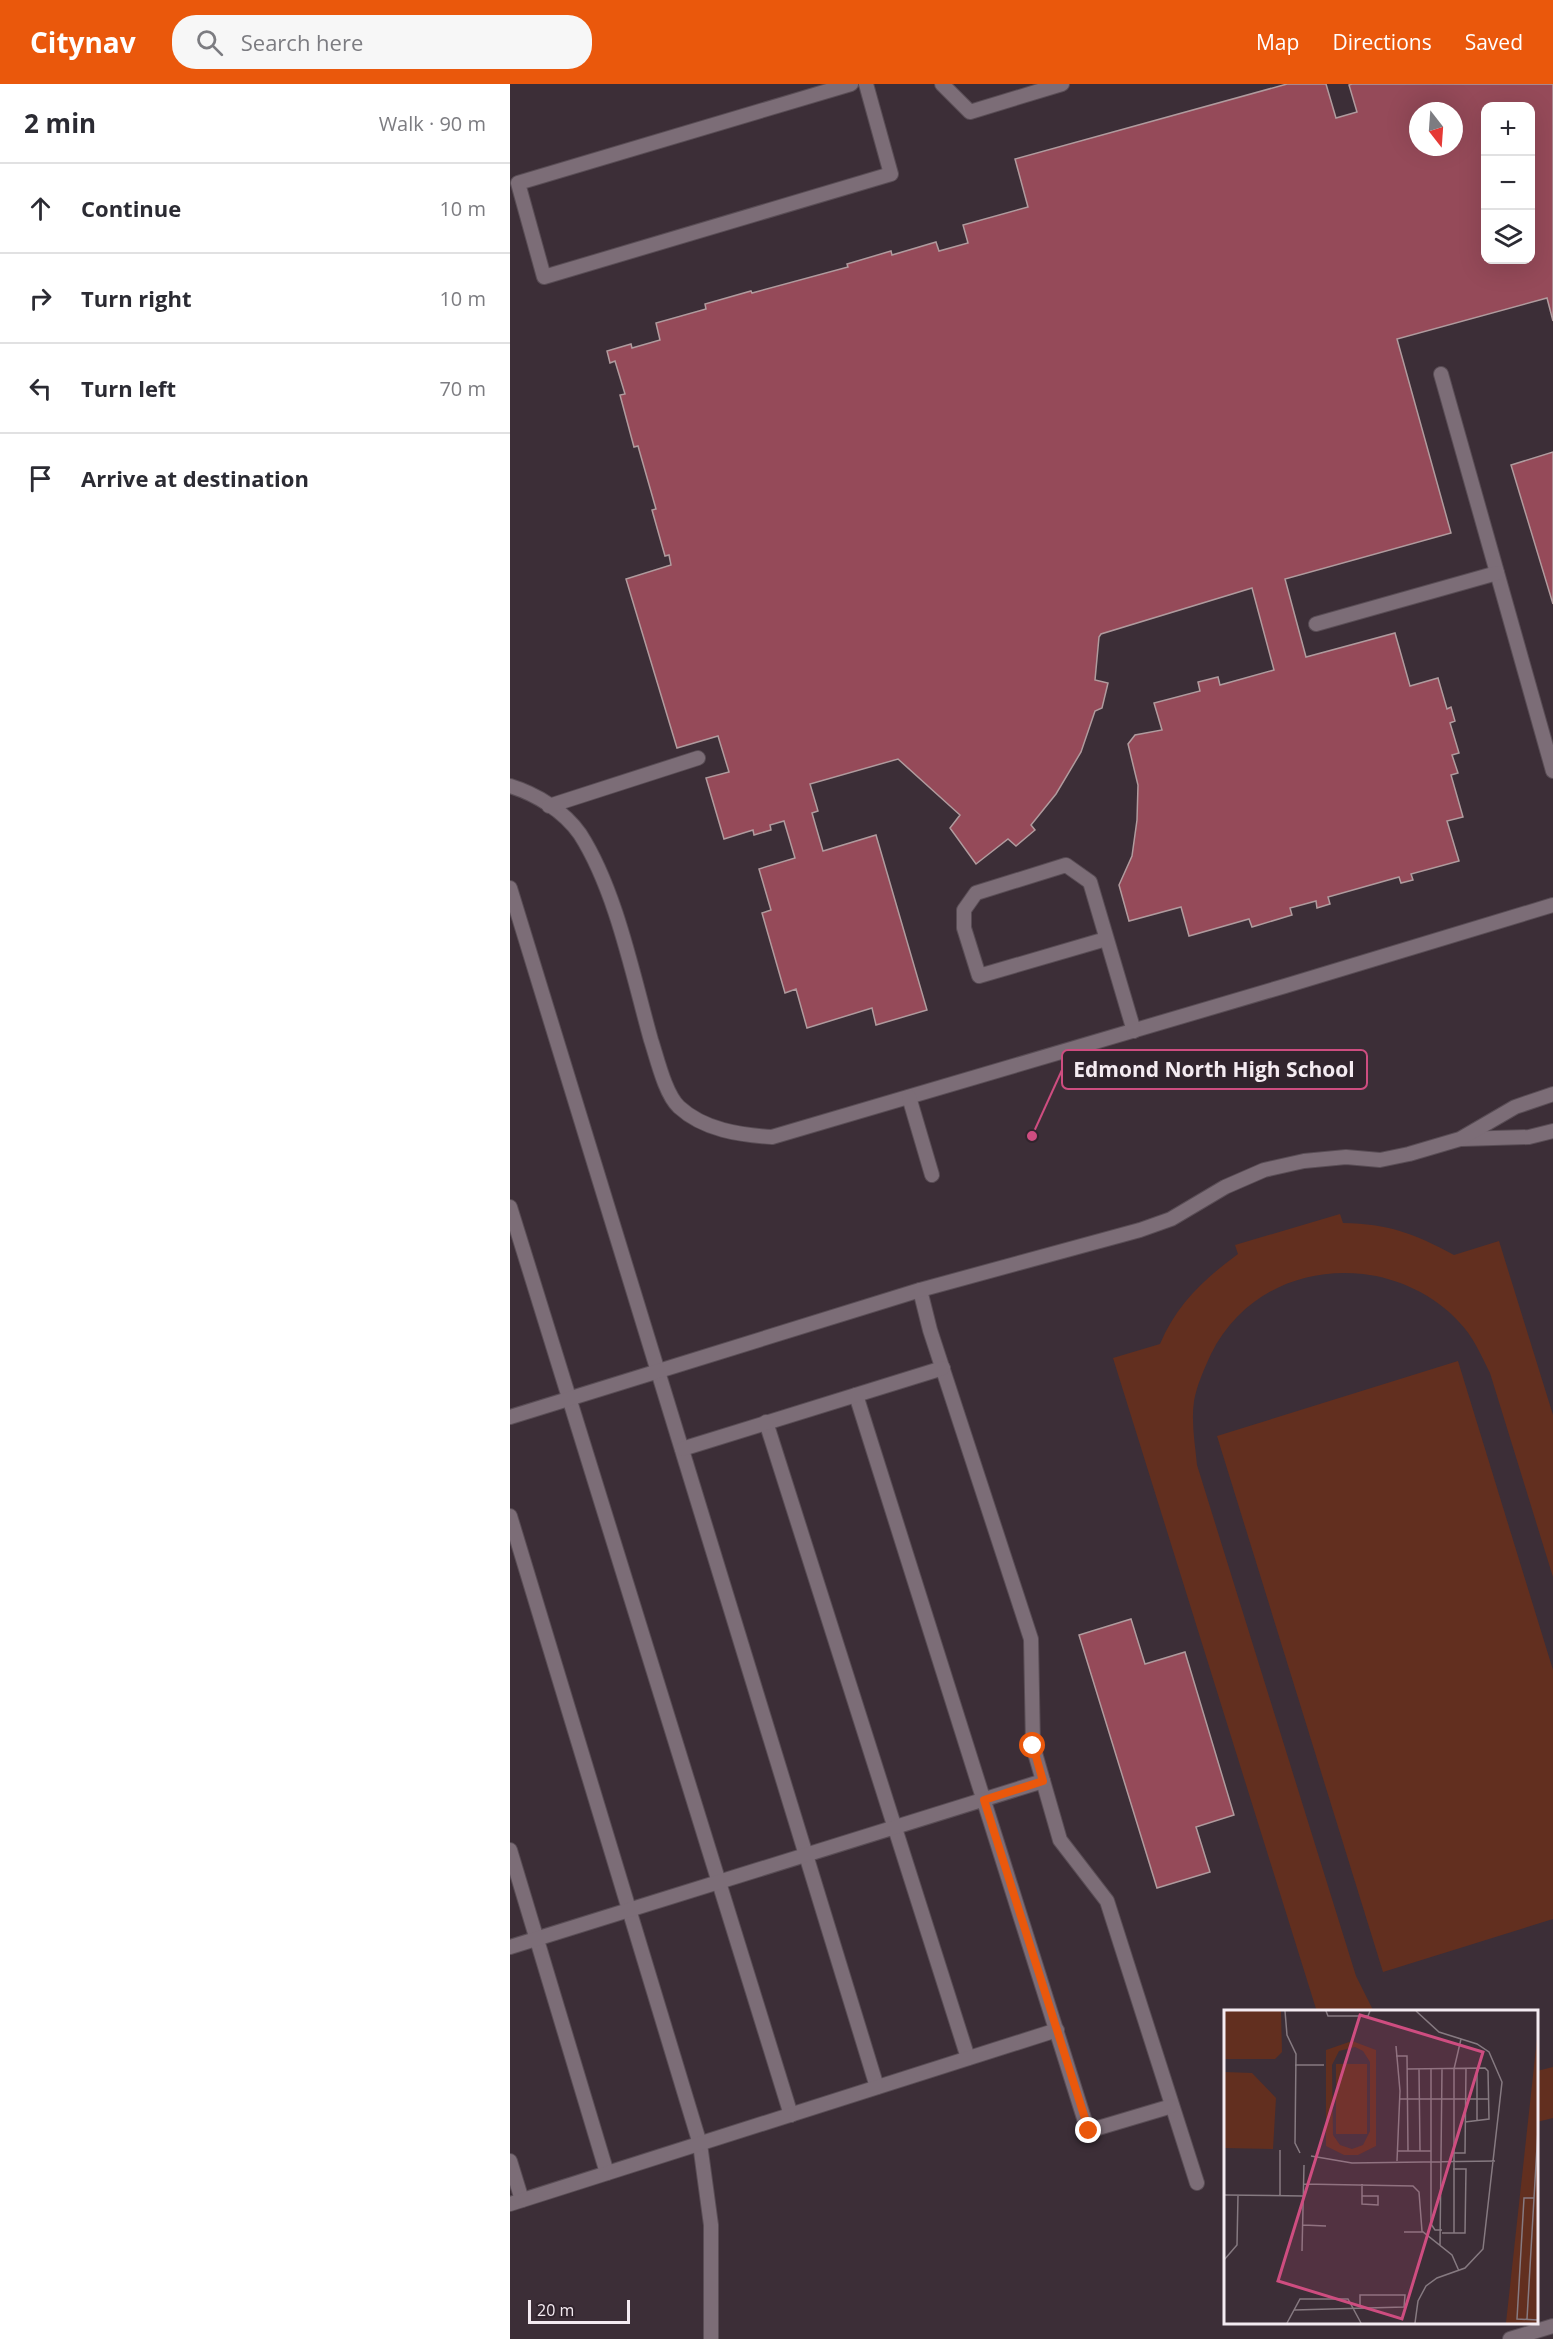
<!DOCTYPE html>
<html lang="en">
<head>
<meta charset="utf-8">
<style>
	body { margin:0; font-family:"Open Sans",sans-serif; background:#f7f7f7; color:#2b2b33 }
	.controls { position:absolute; right:18px; top:18px; display:grid; overflow:hidden; border-radius:12px; box-shadow:0 6px 24px #0002 }
	.controls button { width:54px; height:54px; display:grid; place-items:center; padding:0; border:0; border-bottom:2px solid #e1e1e2; background:#fff; color:#2b2b33; font:30px sans-serif }
	.compass { position:absolute; left:899px; top:18px; width:54px; height:54px; border-radius:50%; background:#fff; box-shadow:0 6px 24px #0002; rotate:163deg }
	.scale { position:absolute; left:18px; bottom:15px; width:102px; box-sizing:border-box; padding-left:6px; border:3px solid #f4ebf1; border-top:0; font-size:16px; line-height:21px; white-space:nowrap; color:#f4ebf1; -webkit-text-stroke:4px #31242d; paint-order:stroke }
	.stop { position:absolute; width:18px; height:18px; margin:-14px; border:4px solid #ea580c; border-radius:50%; background:#fff }
	.stop.end { background:#ea580c; border-color:#fff; box-shadow:0 2px 6px #0008 }
	.list { margin:0; padding:0; list-style:none }
	h2 { display:flex; justify-content:space-between; align-items:center; height:78px; margin:0; padding:0 24px; font-size:26px }
	h2 small { font-size:20px; font-weight:400; color:#7c7c81 }
	.list li { display:grid; grid-template-columns:39px 1fr auto; gap:18px; align-items:center; box-sizing:border-box; height:90px; padding:0 24px; border-top:2px solid #e1e1e2 }
	.list b { display:block; font-size:22px; white-space:nowrap }
	.list em { font-size:20px; font-style:normal; color:#7c7c81 }
	.icon { flex:none; width:33px; height:33px; fill:none; stroke:currentColor; stroke-width:2; stroke-linecap:round; stroke-linejoin:round }
	.map { position:relative; flex:none; width:1043px; height:2255px; overflow:hidden }
	header { display:flex; align-items:center; gap:36px; box-sizing:border-box; height:84px; padding:0 30px; background:#ea580c; color:#fff }
	header strong { font-size:28px }
	nav { display:flex; gap:33px; margin-inline-start:auto; font-size:21px }
	.search { width:420px; height:54px; background:#f7f7f7; display:flex; align-items:center; gap:15px; box-sizing:border-box; padding:0 21px; border-radius:24px; color:#7c7c81; font-size:22px }
	main { display:flex }
	aside { flex:1; background:#fff }
	.map>svg:first-child { display:block }
</style>
</head>
<body>
<header>
<strong>Citynav</strong>
<div class="search"><svg class="icon" aria-label="search" viewBox="0 0 24 24"><circle cx="10" cy="10" r="6"/><path d="M15 15l6 6"/></svg>Search here</div>
<nav><a>Map</a><a>Directions</a><a>Saved</a></nav>
</header>
<main>
<aside>
<h2>2 min<small>Walk · 90 m</small></h2>
<ul class="list">
<li><svg class="icon" aria-label="ahead" viewBox="0 0 24 24"><path d="M12 20V5M6 11l6-6 6 6"/></svg><div><b>Continue</b></div><em>10 m</em></li>
<li><svg class="icon" aria-label="right" viewBox="0 0 24 24"><path d="M7 20v-9h11M14 6l5 5-5 5"/></svg><div><b>Turn right</b></div><em>10 m</em></li>
<li><svg class="icon" aria-label="left" viewBox="0 0 24 24"><path d="M17 20v-9H6M10 6l-5 5 5 5"/></svg><div><b>Turn left</b></div><em>70 m</em></li>
<li><svg class="icon" aria-label="arrive" viewBox="0 0 24 24"><path d="M6 21V4h12l-3 4 3 4H6"/></svg><div><b>Arrive at destination</b></div></li>
</ul>
</aside>
<div class="map">
<svg width="1043" height="2255" viewBox="0 0 1043 2255">
	<rect width="100%" height="100%" fill="#3c2e37"/>
	<g fill="#622f1f">
		<path d="M830,1130L833,1139C879,1140 903,1149 944,1171L989,1157L1043,1331V1493L980,1289C971,1271 963,1252 949,1238C925,1211 888,1194 853,1190C789,1183 730,1212 701,1270C694,1285 687,1301 684,1317C681,1338 685,1360 687,1381L846,1892L864,1928H807L603,1274L650,1260C667,1220 694,1195 728,1170L725,1161Z"/>
		<polygon points="948,1277 1043,1586 1043,1835 873,1888 707,1352"/>
		<polygon points="1043,1983 1043,2034 1027,2038 1027,1987"/>
	</g>
	<g fill="#954a59" stroke="#b09b9e" stroke-width="1.5" fill-rule="evenodd">
		<path d="M777,0H816L826,34L847,28L839,1L842,0H1043V237L1037,214L887,255L941,449L775,495L796,573L885,549L900,602L928,594L937,625L941,623L945,637L940,639L949,669L942,671L948,689L941,691L953,733L937,737L949,777L901,790L903,796L891,799L889,793L818,813L820,820L807,824L806,817L780,824L782,831L742,843L739,835L679,852L671,823L619,837L609,801L622,772L627,736L628,701L618,660L625,651L652,646L644,619L690,607L688,598L708,593L710,601L764,586L742,504L591,550L589,553L585,596L598,599L592,624L585,627L571,668L546,710L521,741L525,746L506,762L498,755L466,780L440,744L450,731L388,675L300,700L308,727L302,729L313,767L366,751L417,926L366,941L362,924L297,944L286,905L275,909L252,829L261,826L249,785L285,774L274,737L260,741L261,746L244,751L243,746L214,755L196,694L219,688L208,652L167,664L116,495L161,481L159,471L155,472L142,426L146,425L128,362L124,363L110,311L115,310L105,277L100,279L97,267L121,260L122,264L150,256L146,239L196,225L195,220L241,207L242,209L338,183L337,180L381,167L382,171L426,158L429,167L458,159L453,141L518,123L505,75ZM975,22H1020V176H975ZM908,27H944V63H908Z"/>
		<polygon points="1043,368 1043,520 1001,381"/>
		<polygon points="621,1535 635,1580 675,1568 724,1731 686,1743 700,1788 647,1804 569,1551"/>
	</g>
	<g fill="none" stroke-linecap="round" stroke-linejoin="round">
		<g stroke="#594d55" stroke-width="16">
			<g id="lane">
				<polyline points="341,0 8,99 34,193 381,90 356,0"/>
				<polyline points="432,0 460,28 552,0"/>
				<polyline points="931,290 1043,687"/>
				<polyline points="806,540 987,489"/>
				<path d="M0,702C26,710 54,727 70,750C106,806 123,892 141,956C147,974 155,1010 169,1023C194,1046 230,1051 262,1053L775,902L1043,821"/>
				<polyline points="39,722 188,674"/>
				<polyline points="0,804 367,2003"/>
				<polyline points="596,855 469,892 454,844 454,826 466,809 556,781 580,798 624,947"/>
				<polyline points="399,1013 422,1091"/>
				<polyline points="952,1055 1019,1053 1043,1047"/>
				<polyline points="0,1123 281,2031"/>
				<polyline points="410,1206 420,1246 521,1555 523,1662 550,1756 597,1817 687,2099"/>
				<polyline points="346,1311 578,2047 662,2022"/>
				<polyline points="0,1333 410,1206 630,1146 661,1135 715,1103 754,1086 794,1077 836,1073 870,1076 899,1070 950,1055 1005,1023 1043,1010"/>
				<polyline points="256,1338 458,1974"/>
				<polyline points="172,1365 433,1284"/>
				<polyline points="0,1432 190,2060 201,2141 201,2255"/>
				<polyline points="0,1766 97,2089"/>
				<polyline points="0,1863 533,1697"/>
				<polyline points="0,2077 12,2116"/>
				<polyline points="0,2120 547,1946"/>
				<polyline points="1000,2255 1043,2242"/>
			</g>
		</g>
		<use href="#lane" stroke="#7c6d77" stroke-width="14"/>
	</g>
	<g fill="none" stroke-linecap="round" stroke-linejoin="round">
		<polyline stroke="#ea580c" stroke-width="8" points="523,1662 533,1697 474,1716 579,2047"/>
	</g>
	<g transform="translate(714 1926)">
		<rect width="314" height="314" fill="#3c2e37"/>
		<path d="M0,1H57L58,42L51,49H0ZM313,29V313H282ZM128,31L152,40V136L134,145H120L102,136V40ZM131,37L139,41L146,52V121L139,135L128,139L116,135L109,125L108,55L115,41ZM112,54H143V124H112ZM0,62L28,63L52,88L49,139L0,138Z" fill="#622f1f" fill-rule="evenodd"/>
		<path fill="none" stroke="#867a81" stroke-width="1.5" d="M61,1L63,25L72,44L71,133L76,143M102,1L104,6H144L146,1M172,36L176,81L173,151M172,46H183L184,141M71,55H100M253,58V111M183,59L261,58L264,61L265,109L241,112M195,59L196,141M207,59V214L211,220H218M176,89H265M314,120L310,188H300L293,309L314,310M173,141H207M229,143H241L242,58M87,146L128,153L271,151M79,174L189,176L195,182L198,221L228,245L235,261M0,185L79,186M56,185V140M138,186H154V195L138,194V174M79,215L102,216M180,222H199M218,223H241L242,159H229M230,223V59L237,29M216,235L218,59M78,241L80,155M0,250L13,235L14,185M70,300L180,297L181,285H136V297M303,309L310,188M63,313L76,289H124L137,313M191,313L194,291L202,276L213,268L241,258L259,239L278,72L265,42L253,34L215,22L192,1"/>
		<path fill="#ce4d80" fill-opacity="0.15" stroke="#ce4d80" stroke-width="3" d="M136,5L259,42L178,309L54,271Z"/>
		<rect width="314" height="314" fill="none" stroke="#f4ebf1" stroke-width="3"/>
	</g>
	<path fill="none" stroke="#ce4d80" stroke-width="2" d="M522 1052L552 986"/>
	<circle fill="#ce4d80" stroke="#31242d" stroke-width="2" cx="522" cy="1052" r="6"/>
	<rect fill="#31242d" stroke="#ce4d80" stroke-width="2" x="552" y="966" width="305" height="39" rx="6"/>
	<g font-size="21" text-anchor="middle" font-weight="bold" fill="#f4ebf1">
		<text x="704" y="993">Edmond North High School</text>
	</g>
</svg>
<div class="controls">
<button>+</button>
<button>−</button>
<button><svg class="icon" aria-label="layers" viewBox="0 0 24 24"><path d="M12 4l9 5-9 5-9-5zM3 14l9 5 9-5"/></svg></button>
</div>
<svg class="compass" viewBox="-18 -18 36 36"><path d="M0-13l5 13h-10z" fill="#e53935"/><path d="M0 13l5-13h-10z" fill="#7c7c81"/></svg>
<div class="scale">20 m</div>
<div class="stop" style="left:523px;top:1662px"></div>
<div class="stop end" style="left:579px;top:2047px"></div>
</div>
</main>
</body>
</html>
